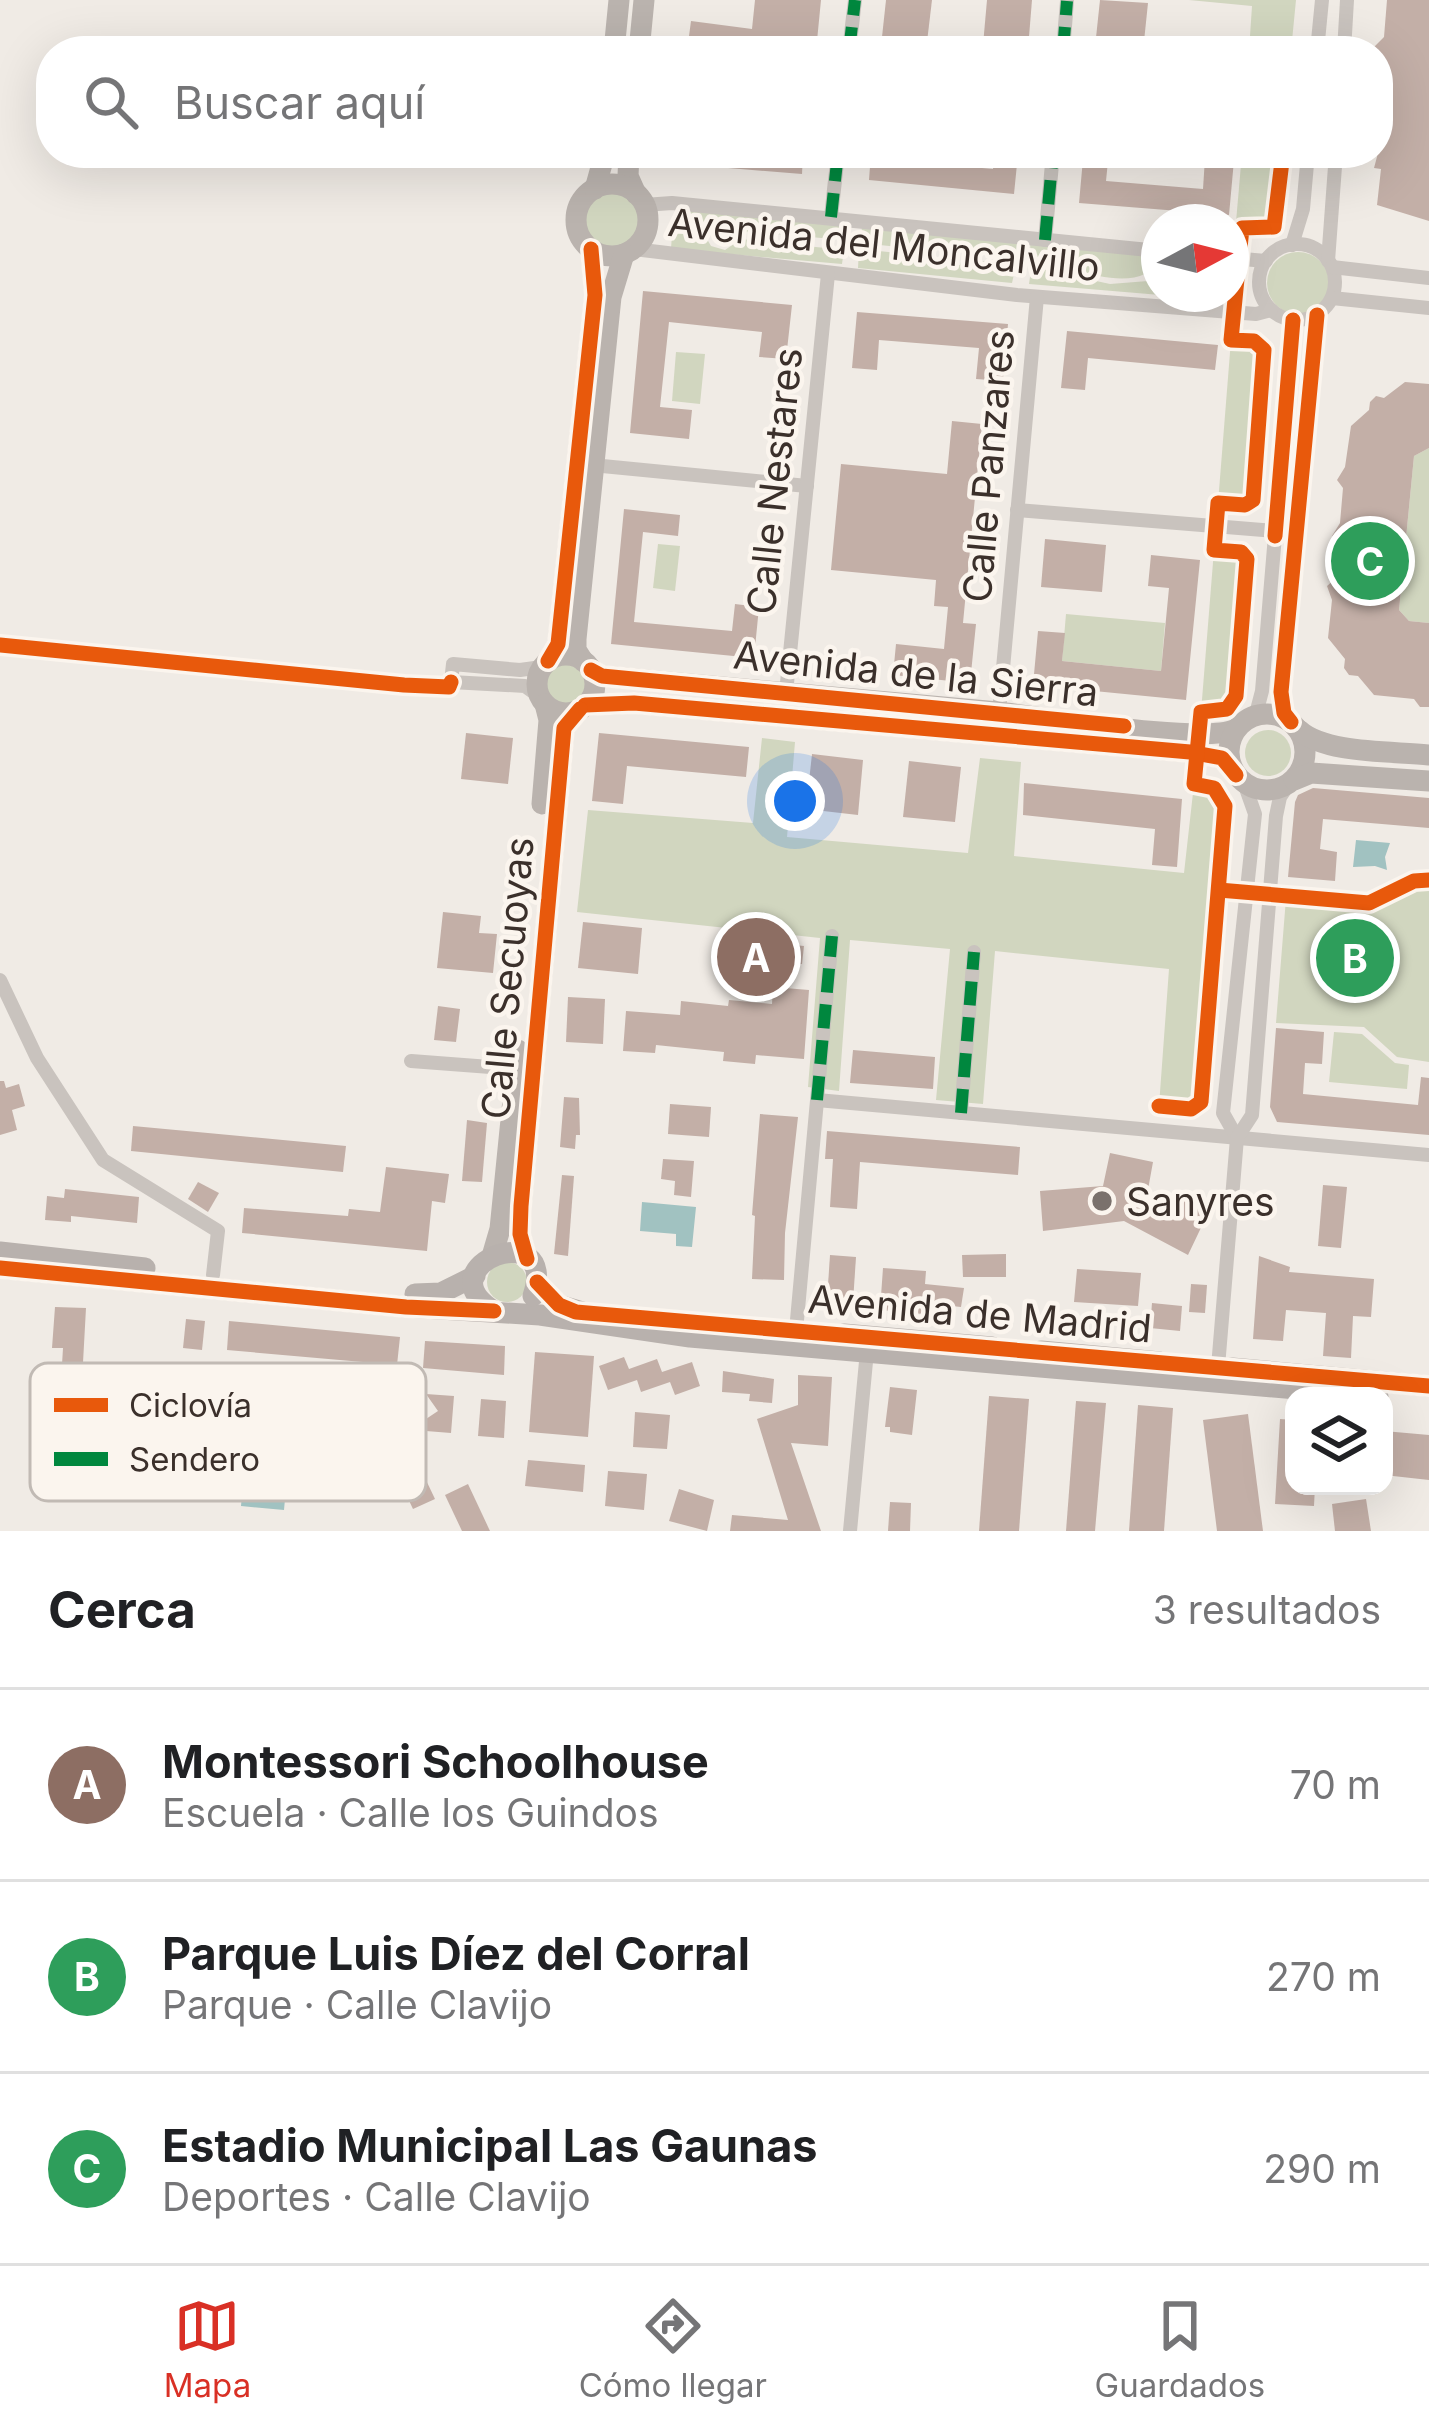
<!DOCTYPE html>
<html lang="es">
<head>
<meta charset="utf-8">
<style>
	body { margin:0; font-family:Inter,sans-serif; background:#f2f2f2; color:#202124 }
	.controls { position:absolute; right:36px; bottom:36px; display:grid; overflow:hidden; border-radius:24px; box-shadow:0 12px 48px #0002 }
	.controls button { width:108px; height:108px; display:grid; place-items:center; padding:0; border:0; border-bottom:3px solid #e0e0e0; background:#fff; color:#202124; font:60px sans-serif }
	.compass { position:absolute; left:1141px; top:204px; width:108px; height:108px; border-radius:50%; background:#fff; box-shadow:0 12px 48px #0002; rotate:83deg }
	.you { position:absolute; left:795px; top:801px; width:42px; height:42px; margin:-30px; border:9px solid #fff; border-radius:50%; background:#1a73e8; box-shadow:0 0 0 18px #1a73e833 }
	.badge { display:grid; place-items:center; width:78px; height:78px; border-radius:50%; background:#d93025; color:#fff; font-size:39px; font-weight:700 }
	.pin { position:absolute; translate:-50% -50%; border:6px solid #fff; box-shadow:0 3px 12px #0006 }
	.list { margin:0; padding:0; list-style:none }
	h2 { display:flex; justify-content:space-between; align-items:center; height:156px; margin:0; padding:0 48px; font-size:51px }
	h2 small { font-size:39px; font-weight:400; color:#757577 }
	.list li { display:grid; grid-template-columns:78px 1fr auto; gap:36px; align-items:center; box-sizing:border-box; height:192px; padding:0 48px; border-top:3px solid #e0e0e0 }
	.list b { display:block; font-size:45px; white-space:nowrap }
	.list p { margin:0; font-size:39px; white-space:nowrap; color:#757577 }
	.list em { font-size:39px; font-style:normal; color:#757577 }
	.icon { flex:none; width:66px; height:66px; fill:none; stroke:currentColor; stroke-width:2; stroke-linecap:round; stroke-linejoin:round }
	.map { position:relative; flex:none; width:1429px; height:1531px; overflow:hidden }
	.search { position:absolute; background:#fff; box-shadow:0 12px 48px #0002; left:36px; right:36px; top:36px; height:132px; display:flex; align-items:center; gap:30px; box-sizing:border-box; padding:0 42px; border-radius:48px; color:#757577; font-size:45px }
	.sheet { height:732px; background:#fff }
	nav { display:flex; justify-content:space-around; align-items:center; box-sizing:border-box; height:168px; border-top:3px solid #e0e0e0; background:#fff; font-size:33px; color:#757577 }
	nav a { display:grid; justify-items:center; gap:6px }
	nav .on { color:#d93025 }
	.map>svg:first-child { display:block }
</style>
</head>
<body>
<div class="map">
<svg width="1429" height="1531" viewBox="0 0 1429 1531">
	<rect width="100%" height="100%" fill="#f0ebe5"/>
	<g fill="#d1d6bf">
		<polygon points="1189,0 1296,0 1291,51 1249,51 1252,6"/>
		<polygon points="1242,153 1281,153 1274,227 1242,228 1236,222"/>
		<circle cx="612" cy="220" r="32"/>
		<path d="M676,207L846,223L844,240L741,231L736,221L726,217C705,220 696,235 674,220Z"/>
		<polygon points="862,225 1017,239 1016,257 964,253 963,247 911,241 908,248 861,243"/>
		<polygon points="679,232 704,234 711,246 725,250 741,239 844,250 842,264 671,249 672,234"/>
		<path d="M1030,242L1159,253V261C1154,265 1151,271 1145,274C1116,288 1061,265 1031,259Z"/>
		<polygon points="859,249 908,254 908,260 960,265 962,259 1016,265 1012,283 858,268"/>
		<circle cx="1298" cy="283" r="31"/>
		<polygon points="1037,268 1110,284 1148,281 1159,294 1220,294 1220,300 1029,284 1031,270"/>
		<polygon points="1231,340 1254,341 1264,350 1253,500 1245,505 1218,503"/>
		<polygon points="676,352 705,354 700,404 672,401"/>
		<polygon points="1429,448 1429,623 1409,621 1399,610 1414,456"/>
		<polygon points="658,544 680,546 675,591 653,588"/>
		<polygon points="1214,550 1241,552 1247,559 1236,696 1227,709 1201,712"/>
		<polygon points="1066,614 1165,623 1161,671 1062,661"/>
		<circle cx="564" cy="683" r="25"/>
		<circle cx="1268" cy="753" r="23"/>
		<polygon points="762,738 795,742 787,837 968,853 980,758 1021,762 1014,856 1184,873 1194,784 1214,788 1225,806 1201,1102 1191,1109 1159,1106 1169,969 995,951 983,1104 936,1100 950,949 850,940 839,1091 808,1087 820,938 577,912 588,810 753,823"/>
		<polygon points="1412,873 1429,875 1429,1062 1397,1057 1364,1027 1276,1023 1287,886 1367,894"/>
		<polygon points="1334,1032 1362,1034 1395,1063 1409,1065 1407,1089 1329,1082"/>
		<circle cx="507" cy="1282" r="20"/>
	</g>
	<g fill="#a1c2c1">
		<polygon points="1356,840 1390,843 1385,857 1387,870 1375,866 1353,867"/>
		<polygon points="642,1202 696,1207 692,1247 676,1246 676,1234 640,1231"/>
		<polygon points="243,1484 286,1488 284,1510 241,1506"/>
	</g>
	<g fill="#c3afa7">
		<polygon points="755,0 821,0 816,51 687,51 691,21 752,29"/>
		<polygon points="886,0 932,0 927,42 882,37"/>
		<polygon points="987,0 1032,0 1028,49 983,45"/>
		<polygon points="1100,0 1148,3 1143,51 1095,47"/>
		<polygon points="1387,0 1429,0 1429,221 1377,205 1381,169 1374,168 1378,153 1378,51 1370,51 1384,37"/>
		<polygon points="656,153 803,153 802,174 656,162"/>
		<polygon points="871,153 896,153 895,160 993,169 994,153 1018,154 1014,194 869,180"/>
		<polygon points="1205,158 1234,160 1229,215 1079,203 1083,159 1108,161 1106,181 1203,189"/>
		<polygon points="643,291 792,305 786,359 759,357 762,332 669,322 660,407 692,410 689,439 630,433"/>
		<polygon points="857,312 1008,324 1003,381 976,379 979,348 879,340 877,370 852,368"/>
		<polygon points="1067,331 1218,345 1215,370 1088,358 1085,390 1061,388"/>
		<polygon points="1405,382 1429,384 1429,448 1414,456 1399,610 1409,621 1429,623 1429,707 1420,707 1414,699 1374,695 1358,676 1349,675 1344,668 1345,659 1328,638 1332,600 1327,586 1334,580 1338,544 1332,536 1340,523 1343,488 1337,480 1345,467 1351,426 1369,410 1370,402 1376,396 1384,398"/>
		<polygon points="952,421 982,424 963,623 976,624 970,683 893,675 896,644 944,649 948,607 934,606 936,580 831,570 841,464 947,474"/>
		<polygon points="624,509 680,515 678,536 643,532 634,622 732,631 735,604 759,607 754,658 611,644"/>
		<polygon points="1045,539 1106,545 1102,592 1041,587"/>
		<polygon points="1151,555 1200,560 1186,700 1033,685 1038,631 1065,633 1062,661 1161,671 1169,588 1148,586"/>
		<polygon points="466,733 513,738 508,784 461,779"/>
		<polygon points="599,733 749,747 746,777 627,766 623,804 592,801"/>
		<polygon points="812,754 863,760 858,815 806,809"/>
		<polygon points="909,761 961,767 955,822 903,817"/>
		<polygon points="1024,783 1182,799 1177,867 1152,865 1155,829 1023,815"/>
		<polygon points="1313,788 1429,798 1429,828 1323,819 1320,849 1337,852 1335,881 1288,877 1295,802 1298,795"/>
		<polygon points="443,912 481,916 479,933 497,934 493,973 437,968"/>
		<polygon points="583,922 642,928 638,974 578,968"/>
		<polygon points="752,941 804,946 802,964 754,966"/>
		<polygon points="773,987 809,990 804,1059 756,1055 755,1064 723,1061 724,1052 656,1045 655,1053 623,1051 626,1011 680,1015 681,1001 728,1006 729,1000 772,1004"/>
		<polygon points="568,997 605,999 603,1044 566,1042"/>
		<polygon points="438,1006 460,1009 456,1042 434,1040"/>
		<polygon points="1276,1028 1324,1032 1322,1064 1305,1063 1303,1094 1418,1105 1421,1077 1429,1078 1429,1135 1277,1122 1270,1107"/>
		<polygon points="853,1050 935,1057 933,1089 850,1083"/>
		<polygon points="0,1081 4,1081 6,1088 19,1084 25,1106 12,1110 17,1130 0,1135"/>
		<polygon points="564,1097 579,1098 580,1135 576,1135 575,1149 560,1147"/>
		<polygon points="670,1104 711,1107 709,1137 668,1134"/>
		<polygon points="760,1114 798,1117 785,1233 784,1280 752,1279 755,1216 752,1215"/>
		<polygon points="467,1120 487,1123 482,1182 462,1181"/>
		<polygon points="133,1126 346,1146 343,1172 131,1151"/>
		<polygon points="827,1131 1020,1147 1018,1175 860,1162 857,1209 830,1207 833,1159 825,1159"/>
		<polygon points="1110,1153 1153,1162 1147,1195 1173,1206 1178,1197 1208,1213 1188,1255 1124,1221 1043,1231 1040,1191 1103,1186"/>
		<polygon points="663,1159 694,1161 691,1197 674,1195 675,1181 661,1179"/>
		<polygon points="386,1167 449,1174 445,1203 432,1201 427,1251 242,1233 244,1208 348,1216 349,1209 380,1212"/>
		<polygon points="562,1175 574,1176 568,1256 554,1254"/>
		<polygon points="198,1182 219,1193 208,1212 188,1199"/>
		<polygon points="1323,1185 1347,1187 1341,1248 1318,1246"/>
		<polygon points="65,1189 139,1197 137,1223 71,1216 71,1222 45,1220 47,1196 64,1198"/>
		<polygon points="1006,1254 1006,1277 963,1277 962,1255"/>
		<polygon points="830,1255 856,1257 853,1302 827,1300"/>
		<polygon points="1259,1256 1290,1267 1289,1272 1374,1279 1371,1317 1353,1316 1351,1358 1323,1356 1326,1313 1286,1310 1283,1341 1253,1339"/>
		<polygon points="883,1268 926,1271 925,1284 964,1288 961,1307 924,1303 923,1314 880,1310"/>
		<polygon points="1077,1269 1141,1273 1138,1306 1074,1302"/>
		<polygon points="1191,1284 1207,1285 1205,1313 1189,1312"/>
		<polygon points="1152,1303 1182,1306 1180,1331 1150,1328"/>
		<polygon points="55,1307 86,1308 81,1399 60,1398 63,1348 52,1348"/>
		<polygon points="186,1319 205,1321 202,1350 183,1348"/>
		<polygon points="229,1321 400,1337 397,1365 227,1350"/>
		<polygon points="425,1341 505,1346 504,1375 423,1368"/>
		<polygon points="535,1352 594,1356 588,1437 529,1432"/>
		<polygon points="624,1357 629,1369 657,1359 662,1372 692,1362 700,1386 675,1395 670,1382 641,1392 637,1380 608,1390 599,1366"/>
		<polygon points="723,1371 774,1379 772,1403 749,1401 750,1394 722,1392"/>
		<polygon points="798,1375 832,1377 828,1446 791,1443 821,1531 730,1531 732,1515 788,1520 757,1419 798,1405"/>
		<polygon points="890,1387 917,1390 912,1435 890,1432 890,1427 885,1427"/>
		<polygon points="426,1394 454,1396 451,1433 426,1431 426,1419 438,1411"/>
		<polygon points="989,1396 1029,1399 1019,1531 979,1531"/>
		<polygon points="481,1399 506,1401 504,1438 478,1436"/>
		<polygon points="1076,1401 1106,1403 1095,1531 1066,1531"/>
		<polygon points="1138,1405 1173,1408 1164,1531 1129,1531"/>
		<polygon points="635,1412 670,1415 667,1449 633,1447"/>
		<polygon points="1248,1414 1263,1531 1217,1531 1203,1420"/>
		<polygon points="1280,1419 1294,1420 1294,1486 1315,1486 1314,1506 1275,1504"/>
		<polygon points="1384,1431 1429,1435 1429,1480 1384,1475"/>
		<polygon points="415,1457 435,1499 413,1509 393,1467"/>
		<polygon points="528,1460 585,1465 583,1492 525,1486"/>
		<polygon points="608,1471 647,1474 644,1510 605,1506"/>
		<polygon points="468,1484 490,1531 462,1531 445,1495"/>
		<polygon points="679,1489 714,1500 707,1531 669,1521"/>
		<polygon points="1366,1499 1371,1531 1335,1531 1332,1504"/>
		<polygon points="890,1502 911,1503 910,1531 888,1531"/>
	</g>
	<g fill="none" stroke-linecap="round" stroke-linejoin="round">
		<g stroke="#c9c3be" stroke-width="14">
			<polyline points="849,51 855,0"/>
			<polyline points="1063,51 1067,1"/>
			<polyline points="1317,51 1322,0"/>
			<polyline points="1344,51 1347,0"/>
			<polyline points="644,205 672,203 1159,251"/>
			<polyline points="831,217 838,153"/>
			<polyline points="1045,240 1053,153"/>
			<circle cx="1297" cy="282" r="38"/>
			<polyline points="1292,245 1303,209 1308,153"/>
			<polyline points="634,249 1017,295 1256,314 1271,310"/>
			<polyline points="1231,258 1266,261"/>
			<polyline points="1328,261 1336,153"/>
			<polyline points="1332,267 1429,278"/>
			<polyline points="1332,298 1429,308"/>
			<polyline points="592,465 807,486"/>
			<polyline points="1017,510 1276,531"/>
			<polyline points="786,693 828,274"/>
			<polyline points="539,696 525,686 451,682 453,664 520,670 542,667"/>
			<polyline points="999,712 1037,297"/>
			<polyline points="1247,719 1257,710 1262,691 1293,320"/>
			<polyline points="1291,722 1284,713 1281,692 1317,315"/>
			<polyline points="0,980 37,1058 103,1160 218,1231 213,1275"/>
			<polyline points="411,1061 517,1069"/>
			<polyline points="817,1100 1429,1155"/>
			<polyline points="961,1113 974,952"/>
			<polyline points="1237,1138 1223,1113 1255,814 1244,783"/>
			<polyline points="796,1331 832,936"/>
			<polyline points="1218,1367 1237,1138 1252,1115 1276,816 1280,797 1288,785"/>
			<polyline points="850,1531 867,1351"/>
		</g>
		<g stroke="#bab3ae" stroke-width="21">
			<polyline points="614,51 619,0"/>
			<polyline points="639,51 644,0"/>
			<polyline points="629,153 628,176 636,194"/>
			<circle cx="612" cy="220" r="36"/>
			<polyline points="595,189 605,153"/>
			<circle cx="566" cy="684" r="29"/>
			<polyline points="548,661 558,644 595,295 591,249"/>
			<polyline points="583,661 576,650 576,639 611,297 624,254"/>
			<path d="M591,670L602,676C734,687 866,699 998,712C1044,717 1203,745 1236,729"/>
			<polyline points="585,705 634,703 1190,752 1222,758 1236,775"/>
			<circle cx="1267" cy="752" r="38"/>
			<path d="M1299,730C1325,754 1393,751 1429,755"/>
			<polyline points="1294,780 1311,773 1429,781"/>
			<polyline points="542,804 549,720 545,704"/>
			<polyline points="493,1253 500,1229 518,1050"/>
			<polyline points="527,1259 520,1234 521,1206 564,728 580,709"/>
		</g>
		<g stroke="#b8b1ad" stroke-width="21">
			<polyline points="0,1252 145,1268"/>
			<polyline points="0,1268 406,1307 540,1315 690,1337 1378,1396"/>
			<polyline points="537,1282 559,1305 586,1313"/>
			<polyline points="415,1294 441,1293 475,1276"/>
			<path d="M494,1311C421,1265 560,1214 533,1296"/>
			<polyline points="844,1334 992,1347"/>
			<polyline points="1041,1351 1160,1362"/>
			<polyline points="1232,1368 1429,1386"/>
		</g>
		<g stroke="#00873e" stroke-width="12" stroke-dasharray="24 12" stroke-linecap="butt">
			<polyline points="849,51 855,0"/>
			<polyline points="1063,51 1067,1"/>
			<polyline points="831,217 838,153"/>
			<polyline points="1045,240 1053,153"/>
			<polyline points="817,1100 832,936"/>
			<polyline points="961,1113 974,952"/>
		</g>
		<g stroke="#fbf5ee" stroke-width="22">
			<g id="cycleway">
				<polyline points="1275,536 1293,320"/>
				<polyline points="0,645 404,685 449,687 451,682"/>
				<polyline points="548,661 558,644 595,295 591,249"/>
				<polyline points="591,670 602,676 1124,726"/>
				<polyline points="585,705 634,703 1190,752 1222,758 1236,775"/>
				<polyline points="1291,722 1284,713 1281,692 1317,315"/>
				<polyline points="1219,890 1369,903 1414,881 1429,880"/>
				<polyline points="1159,1106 1191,1109 1201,1102 1225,806 1214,788 1194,784 1201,712 1227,709 1236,696 1247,559 1241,552 1214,550 1218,503 1245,505 1253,500 1264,350 1254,341 1231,340 1242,228 1274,227 1283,153"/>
				<polyline points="527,1259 520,1234 521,1206 564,728 580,709"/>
				<polyline points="0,1268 406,1307 494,1311"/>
				<polyline points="537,1282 559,1305 576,1312 1429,1386"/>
			</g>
		</g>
		<use href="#cycleway" stroke="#e8590c" stroke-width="15"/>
	</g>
	<circle fill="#7a716c" stroke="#fbf5ee" stroke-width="4.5" cx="1102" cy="1201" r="12"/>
	<g text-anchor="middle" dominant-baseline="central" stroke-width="9" stroke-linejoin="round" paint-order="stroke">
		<g font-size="39" fill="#3b302b" stroke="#fbf5ee">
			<text transform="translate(884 244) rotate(6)">Avenida del Moncalvillo</text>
			<text transform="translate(988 466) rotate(-85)">Calle Panzares</text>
			<text transform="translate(774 481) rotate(-84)">Calle Nestares</text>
			<text transform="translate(916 673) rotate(6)">Avenida de la Sierra</text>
			<text transform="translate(507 978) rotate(-85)">Calle Secuoyas</text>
			<text transform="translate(980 1313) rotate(5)">Avenida de Madrid</text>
		</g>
		<g font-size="39" fill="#3b302b" stroke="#fbf5ee" text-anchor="start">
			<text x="1126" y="1201">Sanyres</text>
		</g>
	</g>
	<rect x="30" y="1363" width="396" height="138" rx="18" fill="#fbf5ee" stroke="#c1bab4" stroke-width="3"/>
	<rect x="54" y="1398" width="54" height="14" fill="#e8590c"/>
	<rect x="54" y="1452" width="54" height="14" fill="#00873e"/>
	<g font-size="33" fill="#3b302b">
		<text x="129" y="1417">Ciclovía</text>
		<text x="129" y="1471">Sendero</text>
	</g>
</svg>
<div class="controls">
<button><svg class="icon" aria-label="layers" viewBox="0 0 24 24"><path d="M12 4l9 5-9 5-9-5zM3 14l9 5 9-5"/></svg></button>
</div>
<svg class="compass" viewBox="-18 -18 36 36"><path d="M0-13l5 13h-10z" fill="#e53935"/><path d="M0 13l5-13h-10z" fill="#757577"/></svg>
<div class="you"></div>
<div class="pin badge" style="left:756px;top:957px;background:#8d6e63">A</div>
<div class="pin badge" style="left:1355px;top:958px;background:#2e9e5b">B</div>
<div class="pin badge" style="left:1370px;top:561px;background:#2e9e5b">C</div>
<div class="search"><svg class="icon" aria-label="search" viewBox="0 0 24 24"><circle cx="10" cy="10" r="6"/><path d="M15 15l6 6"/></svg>Buscar aquí</div>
</div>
<section class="sheet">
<h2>Cerca<small>3 resultados</small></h2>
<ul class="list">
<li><span class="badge" style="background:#8d6e63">A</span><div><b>Montessori Schoolhouse</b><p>Escuela · Calle los Guindos</p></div><em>70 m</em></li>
<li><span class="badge" style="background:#2e9e5b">B</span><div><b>Parque Luis Díez del Corral</b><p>Parque · Calle Clavijo</p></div><em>270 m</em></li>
<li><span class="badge" style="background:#2e9e5b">C</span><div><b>Estadio Municipal Las Gaunas</b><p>Deportes · Calle Clavijo</p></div><em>290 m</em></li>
</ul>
</section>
<nav>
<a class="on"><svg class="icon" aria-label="map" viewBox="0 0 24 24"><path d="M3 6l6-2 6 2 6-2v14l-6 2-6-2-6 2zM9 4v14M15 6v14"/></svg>Mapa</a>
<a><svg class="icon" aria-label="directions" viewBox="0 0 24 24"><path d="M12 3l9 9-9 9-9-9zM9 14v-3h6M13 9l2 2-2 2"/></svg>Cómo llegar</a>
<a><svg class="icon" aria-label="saved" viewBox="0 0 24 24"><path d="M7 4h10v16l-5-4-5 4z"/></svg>Guardados</a>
</nav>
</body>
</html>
